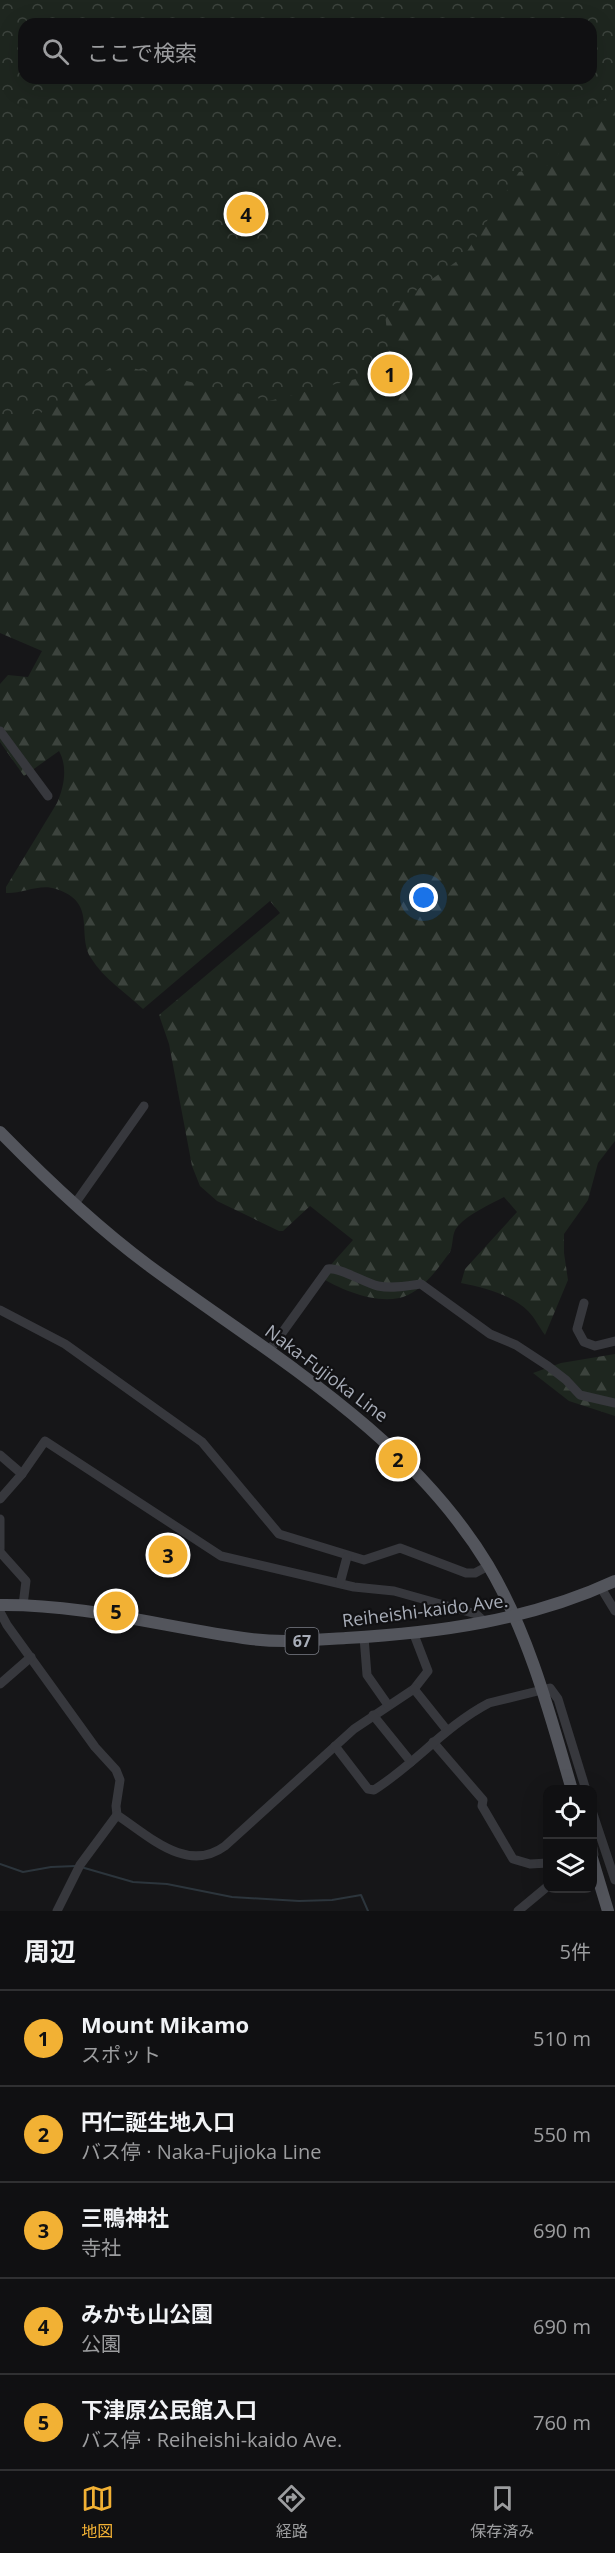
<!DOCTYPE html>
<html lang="ja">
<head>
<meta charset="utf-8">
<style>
	body { margin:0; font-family:"Open Sans","Noto Sans JP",sans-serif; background:#1e1e20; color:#f1f3f6 }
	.controls { position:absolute; right:18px; bottom:18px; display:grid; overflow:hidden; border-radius:12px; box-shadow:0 6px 24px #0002 }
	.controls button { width:54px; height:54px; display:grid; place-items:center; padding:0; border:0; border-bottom:2px solid #303032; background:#101012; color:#f1f3f6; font:30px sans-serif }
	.you { position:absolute; left:424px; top:898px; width:21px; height:21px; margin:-15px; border:4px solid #fff; border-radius:50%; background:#1a73e8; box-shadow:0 0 0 9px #1a73e833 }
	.badge { display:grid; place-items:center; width:39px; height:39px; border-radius:50%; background:#f2b134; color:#111; font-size:20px; font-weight:700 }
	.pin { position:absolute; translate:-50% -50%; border:3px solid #fff; box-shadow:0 2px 6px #0006 }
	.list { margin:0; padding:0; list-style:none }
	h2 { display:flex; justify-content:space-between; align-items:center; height:78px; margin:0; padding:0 24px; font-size:26px }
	h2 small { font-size:20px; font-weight:400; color:#9c9d9f }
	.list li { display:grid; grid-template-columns:39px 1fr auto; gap:18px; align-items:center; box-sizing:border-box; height:96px; padding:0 24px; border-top:2px solid #303032 }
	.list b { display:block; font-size:22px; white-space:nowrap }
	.list p { margin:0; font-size:20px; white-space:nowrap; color:#9c9d9f }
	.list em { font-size:20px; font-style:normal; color:#9c9d9f }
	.icon { flex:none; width:33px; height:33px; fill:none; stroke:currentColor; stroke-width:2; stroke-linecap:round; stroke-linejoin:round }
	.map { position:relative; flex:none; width:615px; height:1911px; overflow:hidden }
	.search { position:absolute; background:#101012; box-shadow:0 6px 24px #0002; left:18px; right:18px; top:18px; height:66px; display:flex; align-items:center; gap:15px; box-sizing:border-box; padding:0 21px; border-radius:18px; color:#9c9d9f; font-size:22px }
	.sheet { height:558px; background:#101012 }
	nav { display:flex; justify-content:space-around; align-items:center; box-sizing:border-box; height:84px; border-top:2px solid #303032; background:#101012; font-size:16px; color:#9c9d9f }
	nav a { display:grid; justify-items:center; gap:3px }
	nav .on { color:#f2b134 }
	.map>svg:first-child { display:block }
</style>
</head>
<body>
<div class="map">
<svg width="615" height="1911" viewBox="0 0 615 1911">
	<defs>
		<pattern id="forest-firs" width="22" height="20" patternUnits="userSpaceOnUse" patternTransform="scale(1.5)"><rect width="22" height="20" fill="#1e261f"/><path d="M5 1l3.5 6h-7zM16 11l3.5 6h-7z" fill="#3c433d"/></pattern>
		<pattern id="park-crowns" width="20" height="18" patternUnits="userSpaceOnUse" patternTransform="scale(1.5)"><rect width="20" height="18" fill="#1e261f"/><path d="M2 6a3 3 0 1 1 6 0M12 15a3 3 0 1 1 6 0" fill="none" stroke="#3c433d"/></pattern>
	</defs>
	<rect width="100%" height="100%" fill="#161618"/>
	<g fill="url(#forest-firs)" fill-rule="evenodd">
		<path d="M0,0H615V1141L598,1163L588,1200L564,1234V1253L568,1280L545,1335C539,1327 535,1318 528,1311C512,1295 483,1287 461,1283L465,1269L517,1212L504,1197C489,1205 470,1213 458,1226C451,1233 454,1244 450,1252C440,1266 424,1288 408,1295C382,1307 343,1291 320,1277L353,1240L310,1206L283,1231H279L217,1201L200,1186L192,1166L169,1044L159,1015L280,913L270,901L143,1009C126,993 103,978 91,958C76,934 98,902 56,889C40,883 22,894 6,893V887L57,803C64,787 68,767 59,751L24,776L0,742V684L8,675L28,677L42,651L0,633ZM24,24H591V78H24Z"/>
		<polygon points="615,1354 615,1416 569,1401 533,1373 561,1363"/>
	</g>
	<path fill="url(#park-crowns)" fill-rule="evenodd" d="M0,0H615V87L549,165L519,172L464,256L385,313L391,370L269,401L116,364L33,418L0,417ZM24,24H591V78H24Z"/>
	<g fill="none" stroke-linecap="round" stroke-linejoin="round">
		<g stroke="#2c353c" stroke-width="2">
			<polyline points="0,1864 23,1872 51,1867 76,1866"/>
			<polyline points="81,1867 133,1882 167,1884 232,1897 299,1901 332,1900 361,1895 368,1911"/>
		</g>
		<polyline stroke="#333438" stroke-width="9" stroke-dasharray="9 4.5" stroke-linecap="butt" points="592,1852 598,1851"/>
		<g stroke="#37383d" stroke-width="9">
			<polyline points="0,731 48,796"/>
			<polyline points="74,1205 144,1106"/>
			<polyline points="584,1303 577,1329 584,1342 595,1346 615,1341"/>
			<polyline points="0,1310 65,1344 202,1442 279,1534 364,1560 400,1548 466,1573 475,1573 488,1566"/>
			<path d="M269,1351L328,1269C339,1267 365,1283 378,1286C392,1289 407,1286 421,1284L490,1334L516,1345L548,1366L566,1380L580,1395L615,1403"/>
			<polyline points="0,1455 22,1474"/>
			<polyline points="0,1499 22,1474 45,1441 221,1556 354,1587 394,1591 476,1614 485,1622"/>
			<polyline points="0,1519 0,1549"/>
			<polyline points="0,1552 26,1581 23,1605"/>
			<polyline points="340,1583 347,1557"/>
			<polyline points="601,1588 615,1611"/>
			<path d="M0,1612L7,1625L95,1747L116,1770L120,1780L116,1806L117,1815C149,1836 187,1874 225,1846L354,1729L414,1689L428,1671L413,1632"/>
			<polyline points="364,1637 367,1675 388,1705"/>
			<polyline points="0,1684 31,1657"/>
			<polyline points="414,1689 446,1729"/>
			<polyline points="373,1715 411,1762"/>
			<polyline points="433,1742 483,1800 482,1806 513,1859 530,1864 548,1863"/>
			<path d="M335,1746L368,1789L374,1790C415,1764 445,1726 489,1703L550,1688L558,1699L586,1790"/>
			<polyline points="592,1811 615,1880"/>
			<polyline points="57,1911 80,1865 117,1815"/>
			<polyline points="518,1911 548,1886"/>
		</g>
		<g stroke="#53555c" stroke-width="12">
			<path d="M0,1132C47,1180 94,1225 148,1265C270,1355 407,1432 488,1565C529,1634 550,1714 572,1790"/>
			<path d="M0,1605C86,1604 167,1628 251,1639C283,1643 314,1640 346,1638C438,1633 531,1620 615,1581"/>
			<polyline points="592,1858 608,1911"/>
		</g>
	</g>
	<g text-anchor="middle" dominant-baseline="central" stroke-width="4.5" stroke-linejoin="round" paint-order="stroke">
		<rect fill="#111113" stroke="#7b7e86" stroke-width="1.5" x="285.5" y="1628" width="33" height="26" rx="4.5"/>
		<g font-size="16" font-weight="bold" fill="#a8adb8">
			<text x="302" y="1641">67</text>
		</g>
		<g font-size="18" fill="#a8adb8" stroke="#111113">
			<text transform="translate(327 1373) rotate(37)">Naka-Fujioka Line</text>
			<text transform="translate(425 1610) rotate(-7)">Reiheishi-kaido Ave.</text>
		</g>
	</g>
</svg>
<div class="controls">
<button><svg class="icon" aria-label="locate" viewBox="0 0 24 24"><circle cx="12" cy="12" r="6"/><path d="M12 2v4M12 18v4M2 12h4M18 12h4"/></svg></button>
<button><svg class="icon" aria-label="layers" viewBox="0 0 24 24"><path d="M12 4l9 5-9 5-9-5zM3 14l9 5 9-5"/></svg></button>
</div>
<div class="you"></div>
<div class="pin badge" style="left:390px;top:374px">1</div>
<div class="pin badge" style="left:398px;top:1459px">2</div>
<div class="pin badge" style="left:168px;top:1555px">3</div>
<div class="pin badge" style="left:246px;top:214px">4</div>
<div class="pin badge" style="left:116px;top:1611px">5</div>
<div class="search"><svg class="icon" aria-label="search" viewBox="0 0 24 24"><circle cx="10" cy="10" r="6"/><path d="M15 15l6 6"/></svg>ここで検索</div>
</div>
<section class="sheet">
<h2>周辺<small>5件</small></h2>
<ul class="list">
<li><span class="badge">1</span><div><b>Mount Mikamo</b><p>スポット</p></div><em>510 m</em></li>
<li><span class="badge">2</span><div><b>円仁誕生地入口</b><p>バス停 · Naka-Fujioka Line</p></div><em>550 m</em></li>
<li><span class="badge">3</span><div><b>三鴨神社</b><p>寺社</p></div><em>690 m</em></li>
<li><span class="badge">4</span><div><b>みかも山公園</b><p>公園</p></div><em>690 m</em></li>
<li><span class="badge">5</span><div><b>下津原公民館入口</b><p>バス停 · Reiheishi-kaido Ave.</p></div><em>760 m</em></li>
</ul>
</section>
<nav>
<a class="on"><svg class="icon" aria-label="map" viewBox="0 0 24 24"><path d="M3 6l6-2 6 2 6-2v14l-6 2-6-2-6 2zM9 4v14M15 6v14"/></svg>地図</a>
<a><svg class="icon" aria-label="directions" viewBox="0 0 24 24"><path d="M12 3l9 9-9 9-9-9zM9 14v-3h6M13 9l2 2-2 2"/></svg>経路</a>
<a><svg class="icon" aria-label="saved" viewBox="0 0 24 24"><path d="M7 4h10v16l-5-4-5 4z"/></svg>保存済み</a>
</nav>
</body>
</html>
